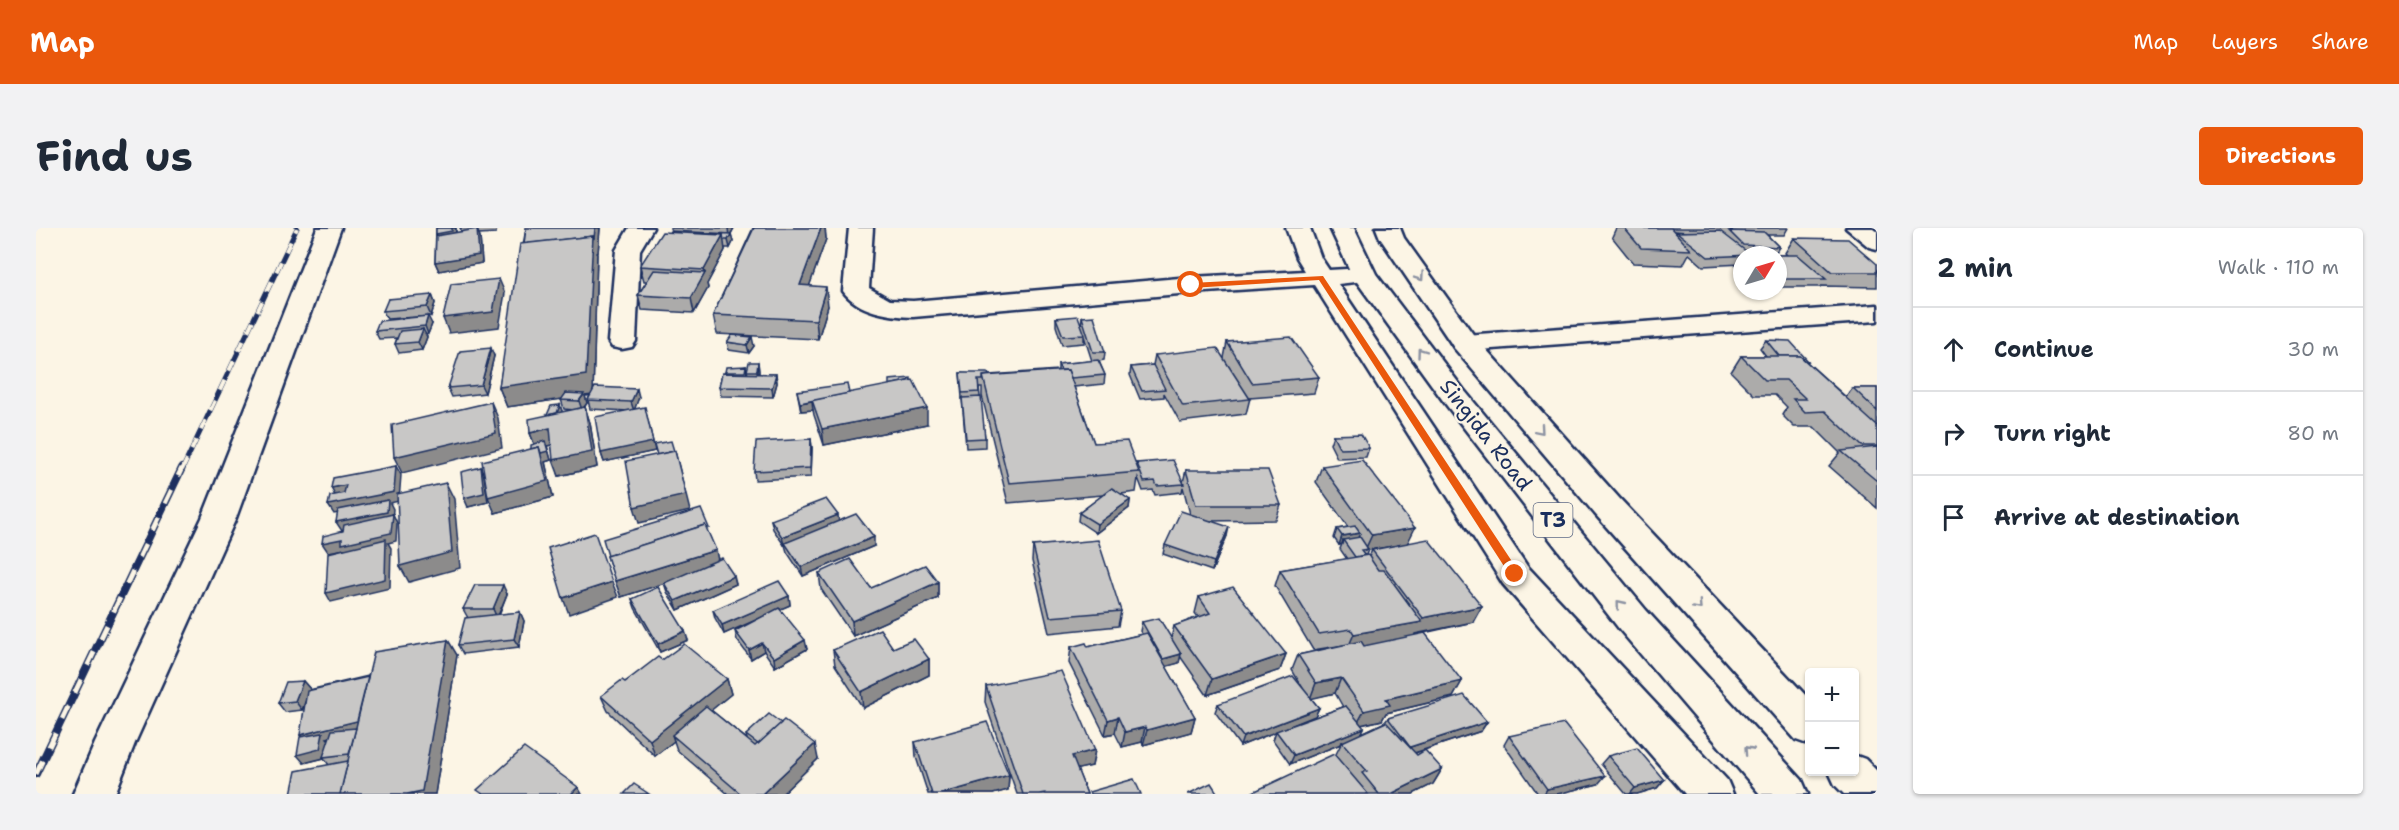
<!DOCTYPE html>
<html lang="en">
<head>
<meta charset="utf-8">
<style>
	body { margin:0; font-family:"Shantell Sans",sans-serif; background:#f2f2f3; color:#1f2937 }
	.controls { position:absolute; right:18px; bottom:18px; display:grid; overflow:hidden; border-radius:6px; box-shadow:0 2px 4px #0004 }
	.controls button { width:54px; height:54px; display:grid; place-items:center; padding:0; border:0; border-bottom:2px solid #e0e1e3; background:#fff; color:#1f2937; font:30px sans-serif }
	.compass { position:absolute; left:1697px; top:18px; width:54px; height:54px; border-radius:50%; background:#fff; box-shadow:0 2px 4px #0004; rotate:52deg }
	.stop { position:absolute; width:18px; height:18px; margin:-14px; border:4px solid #ea580c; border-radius:50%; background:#fff }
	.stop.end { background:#ea580c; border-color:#fff; box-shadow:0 2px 6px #0008 }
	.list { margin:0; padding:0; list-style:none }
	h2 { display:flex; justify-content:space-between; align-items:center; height:78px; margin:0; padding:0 24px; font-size:26px }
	h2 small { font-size:20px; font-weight:400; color:#747a83 }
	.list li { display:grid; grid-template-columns:39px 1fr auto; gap:18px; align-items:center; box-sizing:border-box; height:84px; padding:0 24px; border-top:2px solid #e0e1e3 }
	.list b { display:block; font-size:22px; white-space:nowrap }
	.list em { font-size:20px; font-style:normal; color:#747a83 }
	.icon { flex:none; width:33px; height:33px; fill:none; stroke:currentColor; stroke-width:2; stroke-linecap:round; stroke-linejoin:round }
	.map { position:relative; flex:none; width:1841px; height:566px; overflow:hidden; border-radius:6px }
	header { display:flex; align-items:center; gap:36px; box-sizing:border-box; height:84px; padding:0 30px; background:#ea580c; color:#fff }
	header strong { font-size:28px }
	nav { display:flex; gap:33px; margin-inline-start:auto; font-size:21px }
	.intro { display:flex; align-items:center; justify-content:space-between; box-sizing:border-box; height:144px; padding:0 36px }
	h1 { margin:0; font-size:42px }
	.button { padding:15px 27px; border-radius:6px; background:#ea580c; color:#fff; font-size:21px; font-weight:700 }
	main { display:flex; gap:36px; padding:0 36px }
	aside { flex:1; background:#fff; border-radius:6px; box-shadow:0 2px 4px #0004 }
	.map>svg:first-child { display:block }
</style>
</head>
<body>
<header>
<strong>Map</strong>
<nav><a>Map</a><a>Layers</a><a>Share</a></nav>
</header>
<div class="intro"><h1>Find us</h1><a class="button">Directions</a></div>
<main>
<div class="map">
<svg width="1841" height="566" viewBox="0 0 1841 566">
	<rect width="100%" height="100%" fill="#fcf5e5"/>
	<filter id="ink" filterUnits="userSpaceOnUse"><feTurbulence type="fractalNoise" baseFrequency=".0167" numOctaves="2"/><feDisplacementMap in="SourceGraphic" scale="12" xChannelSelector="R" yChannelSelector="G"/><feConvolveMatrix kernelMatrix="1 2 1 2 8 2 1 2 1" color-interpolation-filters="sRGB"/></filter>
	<g filter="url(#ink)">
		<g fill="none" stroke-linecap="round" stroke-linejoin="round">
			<g stroke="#1b2f5e" stroke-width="5">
				<g id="minor">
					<polygon points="281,0 305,0 200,290 99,515 79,566 37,566 59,515 166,290"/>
					<polygon points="593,0 617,0 604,22 600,113 596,119 586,121 576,119 572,113 580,22"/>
					<path d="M813,0H837L833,60L854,72L877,73L1155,49L1269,43L1261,30L1250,0H1274L1285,30L1293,42L1328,40L1337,42L1340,47L1337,52L1302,56L1491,338L1691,552L1697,566H1649L1467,356L1278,57L1155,65L877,89C853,88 822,84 807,63Z"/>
					<polygon points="1810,0 1837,0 1841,3 1841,21 1833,19"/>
					<polygon points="1841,77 1841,93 1429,123 1419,121 1415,115 1419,109 1429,107"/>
				</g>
			</g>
			<g stroke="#1b2f5e" stroke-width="5">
				<g id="highway">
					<polygon points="1294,0 1318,0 1340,46 1428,162 1610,382 1766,552 1772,566 1724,566 1584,402 1408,174 1316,47"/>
					<polygon points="1340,0 1364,0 1368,10 1439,109 1583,270 1774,472 1774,517 1760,512 1559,286 1419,121 1344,10"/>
					<polygon points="1818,527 1829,531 1841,543 1841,566 1808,566 1799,557 1793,544 1818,544"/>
				</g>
			</g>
			<use href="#minor" fill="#fcf5e5" fill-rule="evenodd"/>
			<use href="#highway" fill="#fcf5e5" fill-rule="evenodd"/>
			<g stroke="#1b2f5e" stroke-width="5">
				<polyline id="rail-far1" points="146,242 261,0"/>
			</g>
			<g stroke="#1b2f5e" stroke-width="8">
				<polyline id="rail" points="0,546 146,240"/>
			</g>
			<use href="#rail-far1" stroke="#fcf5e5" stroke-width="4" stroke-dasharray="11" stroke-linecap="butt"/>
			<use href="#rail" stroke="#fcf5e5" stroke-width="5" stroke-dasharray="15" stroke-linecap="butt"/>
		</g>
		<g fill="#acabaa" stroke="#1b2f5e" stroke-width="1.5" fill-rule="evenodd">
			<polygon points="400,0 420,0 420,5 426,4 424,0 461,0 460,5 443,6 444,9 446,35 403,43 399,34"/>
			<polygon points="490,0 564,0 562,25 561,25 557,163 603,169 598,181 619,223 568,234 565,225 592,183 554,181 552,172 554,167 549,168 551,175 548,180 549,179 554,195 561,239 523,248 515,217 511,218 515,232 509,234 517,269 459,285 449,255 452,274 432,279 448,247 495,221 498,216 494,205 512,187 524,177 526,184 539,182 528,181 525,171 471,179 463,159"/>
			<polygon points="634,0 698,0 695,6 697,14 694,20 689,20 689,22 671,56 672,60 658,85 606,82 602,67 611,53 608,53 604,38 635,3"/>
			<polygon points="717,0 789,0 790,11 773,58 792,78 782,111 681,106 677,87"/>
			<path d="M1580,0H1752L1748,7H1731L1743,19L1738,27H1751L1749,25L1758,10L1841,36V59L1785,58L1784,59H1742V27H1735L1714,26L1706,27V36L1667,38L1653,26L1647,37L1597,35L1576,9ZM1638,3L1652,4H1641L1640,6Z"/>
			<polygon points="396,67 399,75 395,88 351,91 347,83"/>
			<polygon points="1046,89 1069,124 1068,132 1063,133 1069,147 1068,156 1038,159 1058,215 1101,237 1101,235 1147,254 1150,242 1245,277 1240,292 1173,293 1191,308 1176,343 1127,326 1129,317 1154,286 1147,259 1146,264 1119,267 1117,262 1107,263 1102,250 1100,264 1085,266 1094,272 1093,280 1060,305 1042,293 1043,285 1067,267 972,275 946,168 946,160 943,160 949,210 949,219 930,220 924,145 953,147 1022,142 1022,136 1056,133 1048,108 1048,115 1026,117 1020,98 1020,90 1045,97"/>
			<polygon points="396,96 392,106 389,107 391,109 386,122 363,125 359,116 361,110 343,111 339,103"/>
			<polygon points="1730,112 1772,133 1771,134 1810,169 1817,160 1841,160 1841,280 1793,238 1804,225 1778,199 1758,199 1746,187 1751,179 1739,167 1718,167 1695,144 1705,128 1730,128 1724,120"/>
			<polygon points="691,114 718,118 713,125 693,122"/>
			<polygon points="1191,114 1283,149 1278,165 1214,170 1210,186 1144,194 1128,165 1128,169 1104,171 1094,147 1095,139 1117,137 1119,127 1188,130"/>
			<polygon points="458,128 449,165 416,169 412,160"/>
			<polygon points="722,134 723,146 740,146 741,155 737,169 685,168 683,159 689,144 710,138 711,146 712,146 711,143"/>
			<polygon points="761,163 813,165 891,196 788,217 778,187 777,182 765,183"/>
			<polygon points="1297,207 1333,220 1330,229 1301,230 1294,216"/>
			<polygon points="775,211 776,220 775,249 719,252 718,243"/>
			<path d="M1286,238L1372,315L1437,394L1379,407L1426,453L1417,469L1350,485L1346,492L1325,497L1326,505L1349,494L1352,490L1451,494L1445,503L1379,525L1381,527L1406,541L1397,556L1377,566H1216L1217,564L1299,528L1305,516L1254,536L1237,512L1240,503L1307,479L1299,465L1275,470L1283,480L1279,488L1204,518L1179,484L1182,476L1268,462L1256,442L1262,427L1308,417L1277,422L1239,358L1244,342L1311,331L1304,321L1306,316L1303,317L1298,310L1301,301L1312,299L1280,254ZM1350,319L1336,322L1333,329L1330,327L1332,322Z"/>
			<polygon points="735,292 802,293 838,318 767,348 751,324 749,317 748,317 737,301"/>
			<polygon points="674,309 682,331 700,356 642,382 631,364 628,355 585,369 571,328 675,309"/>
			<polygon points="997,318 1085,383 1082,398 1013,405 996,333"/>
			<polygon points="783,345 835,360 902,354 902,370 817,408 785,361"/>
			<polygon points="471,366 463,387 484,384 488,393 483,419 427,426 422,417 432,390 427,381"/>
			<polygon points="753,368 754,377 744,381 771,421 739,439 728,423 715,431 701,412 699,403 720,391 688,406 679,390 677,382"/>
			<polygon points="1163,369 1250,426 1244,442 1171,467 1144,428 1143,435 1130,438 1159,489 1155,504 1107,517 1106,514 1086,519 1079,505 1069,507 1033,435 1035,419 1052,419 1106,406 1104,403 1106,394 1135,410 1138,398 1162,389 1159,385"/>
			<polygon points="596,371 652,412 624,424 599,380"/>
			<polygon points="857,420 893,431 893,447 827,480 799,437 797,422"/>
			<polygon points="421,427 399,566 255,566 293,537 288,530 268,535 265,509 269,473 266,482 249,484 242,475 267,453 274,461 273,462"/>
			<polygon points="626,432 691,451 695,466 675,482 711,511 710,507 745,495 782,531 746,566 692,566 641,522 638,513 619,528 572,483 565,468"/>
			<polygon points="950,458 1059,522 1056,538 1041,541 1051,566 981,566 949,474"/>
			<polygon points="1473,508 1562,556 1521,566 1502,566 1468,517"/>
			<polygon points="879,514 973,547 972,562 957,566 892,566 880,529"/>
			<polygon points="1572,528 1628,552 1621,560 1601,566 1590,566 1565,536"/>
		</g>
		<g fill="#8c8b8b" stroke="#1b2f5e" stroke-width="1.5">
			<polygon points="416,0 420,0 419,11 403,14 400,6"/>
			<polygon points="559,0 564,0 562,25 561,25 557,167 549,168 551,175 546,182 543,173 547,168 471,179 463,159"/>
			<polygon points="692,0 698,0 693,9"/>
			<polygon points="785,0 789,0 790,11 767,76 764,57"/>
			<polygon points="441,1 444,9 446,35 403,43 399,34"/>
			<polygon points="695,6 697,14 694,20 692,12"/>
			<polygon points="687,7 689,22 671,56 672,60 658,85 655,70 669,45 668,42"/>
			<polygon points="463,51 469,65 463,99 413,105 407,90"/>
			<polygon points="790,59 792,78 782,111 780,92"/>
			<polygon points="396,67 399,75 395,88 391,79"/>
			<polygon points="392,88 396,96 392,106 389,98"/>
			<polygon points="387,101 391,109 386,122 382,114"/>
			<polygon points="716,109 718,118 713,125 711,117"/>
			<polygon points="455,120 458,128 449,165 445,157"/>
			<polygon points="722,134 723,143 722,151 721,143"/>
			<polygon points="740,146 741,155 737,169 736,160"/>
			<polygon points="601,161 603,169 598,183 595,174"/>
			<polygon points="776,173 777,182 765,183 764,175"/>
			<polygon points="455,174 462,190 466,220 366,245 358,229"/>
			<polygon points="524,177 527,186 520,187"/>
			<polygon points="549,179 554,195 561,239 523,248 517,232"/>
			<polygon points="891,180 891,196 788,217 786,201"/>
			<polygon points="611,188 619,223 568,234 565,225"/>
			<polygon points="514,200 519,216 511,218 515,232 509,234 517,269 459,285 452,269 500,220 494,205"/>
			<polygon points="775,211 776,220 775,249 774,240"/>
			<polygon points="639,223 654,283 603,295 598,279"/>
			<polygon points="360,238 365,247 363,273 354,275 357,281 356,293 306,303 300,294 352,275 298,286 292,277"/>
			<polygon points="445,239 448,248 452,274 432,279 428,270"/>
			<polygon points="410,255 418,271 424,340 373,354 364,338"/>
			<polygon points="310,257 315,265 300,269 295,260"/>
			<polygon points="1094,272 1093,280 1060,305 1061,296"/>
			<polygon points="357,286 361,295 360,313 352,315 355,320 354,360 295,374 290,365 309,321 292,324 286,315"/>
			<polygon points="802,287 803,296 749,315 749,317 748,317 746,309"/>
			<polygon points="1193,299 1191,308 1176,343 1178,334"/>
			<polygon points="1379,300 1371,316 1332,322 1332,321 1329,322 1336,307"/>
			<polygon points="1324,305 1320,314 1307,312 1306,316 1303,317 1306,308"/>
			<polygon points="838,309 838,318 767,348 765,339"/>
			<polygon points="680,322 683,338 585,369 579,353"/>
			<polygon points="698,348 700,356 642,382 639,373"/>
			<polygon points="576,354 582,369 533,386 527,370"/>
			<polygon points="902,354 902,370 817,408 816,393"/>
			<polygon points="467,357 471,366 461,390 457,381"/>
			<polygon points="753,368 754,377 688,406 686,397"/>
			<polygon points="1446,378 1437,394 1379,406 1378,409 1311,422 1318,406 1385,394 1387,390"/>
			<polygon points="484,384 488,393 483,419 478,411"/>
			<polygon points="649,403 652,412 624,424 622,416"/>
			<polygon points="412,412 421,427 399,566 371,566"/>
			<polygon points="769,412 771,421 739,439 738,430"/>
			<polygon points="726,415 728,423 715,431 713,422"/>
			<polygon points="1145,426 1143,435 1125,440 1127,431"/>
			<polygon points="1250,426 1244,442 1171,467 1176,451"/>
			<polygon points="893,431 893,447 827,480 825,464"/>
			<polygon points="1305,450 1299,465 1274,471 1280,455"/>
			<polygon points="691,451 695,466 640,511 636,507 638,513 619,528 614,512"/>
			<polygon points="267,453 274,461 266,482 259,473"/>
			<polygon points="1426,453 1417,469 1350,485 1346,492 1320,498 1328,483 1350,471"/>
			<polygon points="1283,480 1279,488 1204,518 1207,509"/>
			<polygon points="1082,489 1079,505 1069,507 1072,492"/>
			<polygon points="1159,489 1155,504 1107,517 1111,502"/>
			<polygon points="328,491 319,534 313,526 320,503 291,510 294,513 287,529 288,530 268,535 261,527 270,516 264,507"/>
			<polygon points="1451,494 1445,503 1369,528 1374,519"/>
			<polygon points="1109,499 1106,514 1086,519 1089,504"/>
			<polygon points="1328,500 1324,509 1306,514 1305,516 1254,536 1258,527"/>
			<polygon points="779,516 782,531 746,566 726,566"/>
			<polygon points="1059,522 1056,538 1034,543 1036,528"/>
			<polygon points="1406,541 1397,556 1377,566 1355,566"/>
			<polygon points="973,547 972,562 957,566 905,566"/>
			<polygon points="1569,548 1562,556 1521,566 1508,566 1511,561"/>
			<polygon points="1628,552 1621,560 1601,566 1594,566 1599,560"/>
			<polygon points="542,559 546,566 535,566"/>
		</g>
		<g fill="#c8c7c6" stroke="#1b2f5e" stroke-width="1.5">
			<polygon points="400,0 416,0 416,3 400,6"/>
			<polygon points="490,0 559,0 558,11 557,8 488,16"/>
			<polygon points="718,0 785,0 764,57 790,59 780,92 677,87"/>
			<polygon points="1588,0 1635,0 1655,22 1605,20"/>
			<polygon points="441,1 443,27 399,34 400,8"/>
			<polygon points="634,3 695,6 692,12 688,12 687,7 633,5"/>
			<polygon points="1684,3 1715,27 1672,29 1641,4"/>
			<polygon points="1693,3 1728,4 1743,19 1707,17"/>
			<polygon points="626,4 687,7 668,42 604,38"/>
			<polygon points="557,8 550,147 463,159 484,16"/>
			<polygon points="1758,10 1812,11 1841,36 1841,44 1796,44"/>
			<polygon points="1719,27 1762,27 1790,51 1745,51 1742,48 1742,27"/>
			<polygon points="618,42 669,45 655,70 602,67"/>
			<polygon points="463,51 457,84 407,90 415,56"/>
			<polygon points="396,67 391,79 347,83 352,71"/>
			<polygon points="392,88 389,98 339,103 343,93"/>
			<polygon points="1042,88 1049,107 1027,108 1020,90"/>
			<polygon points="1058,88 1069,124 1057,124 1046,89"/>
			<polygon points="387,101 382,114 359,116 364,103"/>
			<polygon points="696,107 716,109 711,117 691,114"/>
			<polygon points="1255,109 1283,149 1216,155 1191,114"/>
			<polygon points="1730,112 1754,113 1772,133 1770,133 1764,128 1743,128"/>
			<polygon points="455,120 445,157 412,160 424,123"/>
			<polygon points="1181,120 1214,171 1147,178 1119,127"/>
			<polygon points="1705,128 1764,128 1841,198 1841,218 1826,218 1789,183 1769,184 1757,171 1770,171 1750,152 1729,152"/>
			<polygon points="1062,132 1069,147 1035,150 1032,142 1025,142 1022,136"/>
			<polygon points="713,134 722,134 721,143 711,143"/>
			<polygon points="1117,137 1129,161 1106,163 1095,139"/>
			<polygon points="710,138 709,144 689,144 690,139"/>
			<polygon points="1032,142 1058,215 1091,213 1103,244 973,255 947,148"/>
			<polygon points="686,145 740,146 736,160 683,159"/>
			<polygon points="924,145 952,145 953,147 947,148 947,152 942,152 943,164 926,165"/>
			<polygon points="875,150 875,152 853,157 853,152"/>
			<polygon points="877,152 891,180 786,201 776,172"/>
			<polygon points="811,156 813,165 764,175 761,163"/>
			<polygon points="559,159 601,161 595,174 552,172"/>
			<polygon points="1817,160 1841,160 1841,183"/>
			<polygon points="530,165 548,166 543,173 525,172"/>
			<polygon points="945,169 949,210 930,211 926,170"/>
			<polygon points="455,174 460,205 358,229 356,197"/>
			<polygon points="524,177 521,185 511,187 515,178"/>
			<polygon points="549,179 556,224 517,232 514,200 494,205 493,191"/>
			<polygon points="609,179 617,214 565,225 559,189"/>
			<polygon points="1325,206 1333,220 1304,221 1297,207"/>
			<polygon points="775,211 774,240 718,243 720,214"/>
			<polygon points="509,213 512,223 505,225 503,219 495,221 495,217"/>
			<polygon points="635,213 638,223 621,227 618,216"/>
			<polygon points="503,219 511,253 452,269 446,233"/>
			<polygon points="1841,219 1841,253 1805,223"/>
			<polygon points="639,223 650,267 598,279 590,233"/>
			<polygon points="1137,232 1148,256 1121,258 1119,253 1108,254 1101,235"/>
			<polygon points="1326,232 1379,300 1336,307 1286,238"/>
			<polygon points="360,238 358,264 292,277 294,268 308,265 310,257 295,260 297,250"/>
			<polygon points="445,239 448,265 428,270 425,244"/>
			<polygon points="1150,242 1232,242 1245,277 1160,277"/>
			<polygon points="410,255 416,324 364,338 361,266"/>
			<polygon points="1076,260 1094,272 1061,296 1043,285"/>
			<polygon points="790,271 802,287 746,309 735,292"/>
			<polygon points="352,272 351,284 300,294 302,282"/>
			<polygon points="665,281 673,300 671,300 669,297 572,328 567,311"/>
			<polygon points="1145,283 1193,299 1178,334 1129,317"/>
			<polygon points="357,286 355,305 306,316 306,311 286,315 287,308 307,303 308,297"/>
			<polygon points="820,286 838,309 765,339 749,315"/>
			<polygon points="669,297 680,322 579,353 571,328"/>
			<polygon points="1319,298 1324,305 1306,308 1301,301"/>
			<polygon points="559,305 576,354 527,370 512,320"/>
			<polygon points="1324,309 1332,321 1325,322 1329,327 1319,329 1307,312"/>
			<polygon points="350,311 349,351 290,365 292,325"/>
			<polygon points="1392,311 1446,378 1387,390 1336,322"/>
			<polygon points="1062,312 1085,383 1014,389 997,318"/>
			<polygon points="1332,327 1342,342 1348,342 1386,394 1318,406 1315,401 1283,406 1244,342"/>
			<polygon points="686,330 698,348 639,373 628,355"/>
			<polygon points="814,331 835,360 889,337 902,354 816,393 783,345"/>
			<polygon points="743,353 753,368 686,397 677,382"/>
			<polygon points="439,357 467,357 457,381 427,381"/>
			<polygon points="622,359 649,403 622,416 596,371"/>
			<polygon points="1197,359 1250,426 1176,451 1138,398 1174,385 1163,369"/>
			<polygon points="743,380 769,412 738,430 726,415 713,422 699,403"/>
			<polygon points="484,384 478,411 422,417 429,390"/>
			<polygon points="1123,390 1145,426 1127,431 1106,394"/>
			<polygon points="844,401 857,420 878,411 893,431 825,464 797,422"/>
			<polygon points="1111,405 1159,489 1111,502 1109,499 1089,504 1082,489 1072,492 1035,419 1050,415 1052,419"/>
			<polygon points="1389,405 1426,453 1350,471 1354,477 1328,483 1305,450 1280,455 1262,427 1325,413 1328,418"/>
			<polygon points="412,412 386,563 371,566 304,566 338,424"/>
			<polygon points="648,416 691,451 614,512 565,468 586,452 589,454 622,429 626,432"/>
			<polygon points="1025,443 1059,522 1036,528 1051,566 1010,566 1009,565 1003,566 987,566 950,458"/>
			<polygon points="1257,448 1283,480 1207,509 1182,476"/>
			<polygon points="332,449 321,493 264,507 271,463"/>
			<polygon points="267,453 259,473 242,475 250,454"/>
			<polygon points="1428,467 1451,494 1374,519 1352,490"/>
			<polygon points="670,478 719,518 748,492 779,516 726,566 705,566 636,507"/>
			<polygon points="1310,478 1328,500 1258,527 1240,503"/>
			<polygon points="733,486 745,495 722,516 710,507"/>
			<polygon points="951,494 973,547 905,566 896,566 879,514"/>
			<polygon points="1350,494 1381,527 1389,522 1406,541 1355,566 1343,566 1326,545 1331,543 1306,514"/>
			<polygon points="1528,496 1569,548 1511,561 1473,508"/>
			<polygon points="320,500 313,526 287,529 296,502"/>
			<polygon points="287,505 284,521 261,527 264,509"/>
			<polygon points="488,520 542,559 535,566 447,566 441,562"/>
			<polygon points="1601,520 1628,552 1599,560 1572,528"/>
			<polygon points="1298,526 1332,566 1218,566 1217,564"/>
			<polygon points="312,533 304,566 255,566 260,543"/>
			<polygon points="1098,551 1105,566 1054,566 1053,564"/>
			<polygon points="1175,555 1182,566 1152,566"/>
			<polygon points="598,556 613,566 588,566"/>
		</g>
		<defs><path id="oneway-chevron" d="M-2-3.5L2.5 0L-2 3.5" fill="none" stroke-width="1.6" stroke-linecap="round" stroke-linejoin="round" transform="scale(1.5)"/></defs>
		<g stroke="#8c92a2">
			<use href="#oneway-chevron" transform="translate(1384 49) rotate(55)"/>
			<use href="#oneway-chevron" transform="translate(1385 124) rotate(-126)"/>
			<use href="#oneway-chevron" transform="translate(1504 202) rotate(49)"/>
			<use href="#oneway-chevron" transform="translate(1584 376) rotate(-129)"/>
			<use href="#oneway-chevron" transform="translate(1662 378) rotate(47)"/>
			<use href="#oneway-chevron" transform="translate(1712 522) rotate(-132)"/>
		</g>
	</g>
	<polygon fill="#ea580c" points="1287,48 1483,344 1483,349 1475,349 1283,52 1155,60 1151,57 1155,55"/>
	<g text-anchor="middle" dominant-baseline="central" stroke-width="4.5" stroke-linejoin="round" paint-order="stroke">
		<rect fill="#fcf5e5" stroke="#5e6a86" stroke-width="1.5" x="1497.5" y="275" width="39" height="34" rx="4.5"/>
		<g font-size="20" font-weight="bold" fill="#1b2f5e">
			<text x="1517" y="292">T3</text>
		</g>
		<g font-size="21" fill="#1b2f5e" stroke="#fcf5e5">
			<text transform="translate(1450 207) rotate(52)">Singida Road</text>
		</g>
	</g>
</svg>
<div class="controls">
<button>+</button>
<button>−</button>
</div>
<svg class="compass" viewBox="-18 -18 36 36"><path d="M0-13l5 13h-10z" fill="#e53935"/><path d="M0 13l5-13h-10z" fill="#747a83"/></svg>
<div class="stop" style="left:1155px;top:57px"></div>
<div class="stop end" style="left:1479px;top:346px"></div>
</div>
<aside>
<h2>2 min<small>Walk · 110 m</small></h2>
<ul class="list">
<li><svg class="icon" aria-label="ahead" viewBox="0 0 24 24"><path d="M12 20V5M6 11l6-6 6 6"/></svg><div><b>Continue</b></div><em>30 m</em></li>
<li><svg class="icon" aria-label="right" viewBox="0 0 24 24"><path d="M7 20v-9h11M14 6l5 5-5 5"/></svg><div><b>Turn right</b></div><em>80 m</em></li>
<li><svg class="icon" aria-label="arrive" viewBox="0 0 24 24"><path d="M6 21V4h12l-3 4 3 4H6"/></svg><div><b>Arrive at destination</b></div></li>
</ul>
</aside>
</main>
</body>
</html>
